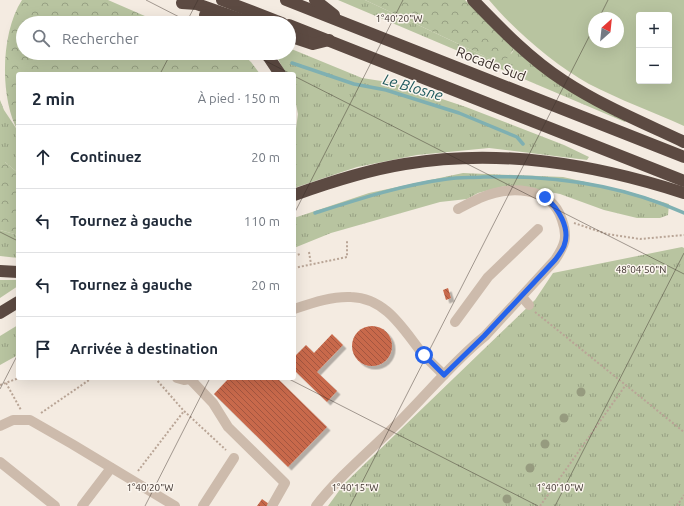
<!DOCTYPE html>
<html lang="fr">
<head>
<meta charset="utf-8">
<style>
	body { margin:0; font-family:Ubuntu,sans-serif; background:#f6f6f7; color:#1f2937 }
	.controls { position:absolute; right:12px; top:12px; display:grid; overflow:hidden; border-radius:4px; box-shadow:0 4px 16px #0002 }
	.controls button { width:36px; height:36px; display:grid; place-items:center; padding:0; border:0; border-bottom:1px solid #e0e1e3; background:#fff; color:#1f2937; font:20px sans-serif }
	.compass { position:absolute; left:588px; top:12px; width:36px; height:36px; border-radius:50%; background:#fff; box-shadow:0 4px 16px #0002; rotate:27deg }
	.stop { position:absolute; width:12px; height:12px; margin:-9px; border:3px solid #2563eb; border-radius:50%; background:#fff }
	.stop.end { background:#2563eb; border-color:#fff; box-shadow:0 1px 4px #0008 }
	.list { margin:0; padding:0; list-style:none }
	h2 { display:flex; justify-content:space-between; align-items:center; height:52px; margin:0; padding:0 16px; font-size:17px }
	h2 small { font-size:13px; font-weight:400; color:#747a83 }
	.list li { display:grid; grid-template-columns:26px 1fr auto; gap:12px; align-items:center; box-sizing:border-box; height:64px; padding:0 16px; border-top:1px solid #e0e1e3 }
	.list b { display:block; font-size:15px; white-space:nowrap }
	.list em { font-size:13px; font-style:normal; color:#747a83 }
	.icon { flex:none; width:22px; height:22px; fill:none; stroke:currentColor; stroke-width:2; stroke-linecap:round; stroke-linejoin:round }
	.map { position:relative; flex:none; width:684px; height:506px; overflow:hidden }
	.search { position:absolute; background:#fff; box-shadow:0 4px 16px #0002; left:16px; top:16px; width:280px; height:44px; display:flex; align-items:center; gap:10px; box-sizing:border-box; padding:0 14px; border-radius:22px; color:#747a83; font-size:15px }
	.panel { position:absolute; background:#fff; box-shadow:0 4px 16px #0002; left:16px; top:72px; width:280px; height:308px; border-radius:4px }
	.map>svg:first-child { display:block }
</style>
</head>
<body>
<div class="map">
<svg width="684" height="506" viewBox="0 0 684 506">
	<defs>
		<pattern id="grass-tufts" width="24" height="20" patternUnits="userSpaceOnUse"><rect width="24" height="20" fill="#b8c4a0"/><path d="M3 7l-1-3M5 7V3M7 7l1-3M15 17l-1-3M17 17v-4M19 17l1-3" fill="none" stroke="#97a083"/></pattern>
		<pattern id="forest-crowns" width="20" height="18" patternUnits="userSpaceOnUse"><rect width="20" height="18" fill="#b8c4a0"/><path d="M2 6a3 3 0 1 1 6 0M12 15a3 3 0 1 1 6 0" fill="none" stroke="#97a083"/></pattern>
		<pattern id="building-back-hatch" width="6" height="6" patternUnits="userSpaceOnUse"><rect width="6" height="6" fill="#c8694b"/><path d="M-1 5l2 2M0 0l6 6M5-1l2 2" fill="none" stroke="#a4573f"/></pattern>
		<filter id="shadow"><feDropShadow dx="3.5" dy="3.5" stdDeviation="0" flood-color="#0004"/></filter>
	</defs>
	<rect width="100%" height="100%" fill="#f4ebe1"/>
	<g fill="url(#grass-tufts)">
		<polygon points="338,0 365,0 497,62 512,53 514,49 626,120 625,122"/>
		<polygon points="289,48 362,78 394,83 466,107 564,145 589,157 587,160 489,148 417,155 357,167 294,188 294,143 298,114 294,94 294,74 286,74 278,59 273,53 289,53"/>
		<polygon points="0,100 4,110 18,131 18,173 5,162 0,162"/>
		<polygon points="463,173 563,177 626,191 669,204 668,215 660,218 637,218 604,210 560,194 529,188 505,186 478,193 467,199 440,202 331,233 294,248 294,218 369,193"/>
		<polygon points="0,230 18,235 18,258 0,256"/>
		<polygon points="682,247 684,248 684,506 328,506 344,484 535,300 553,273"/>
		<polygon points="0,280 18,280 18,286 0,298"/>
		<polygon points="18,325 18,355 0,365 0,336"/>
	</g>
	<g fill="url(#forest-crowns)">
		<path d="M22,0H108L161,23H23V53H241L251,62L260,74H18V131C0,99 0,34 22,0Z"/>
		<polygon points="365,0 465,0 514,49 504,63 497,62"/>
		<polygon points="0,162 5,162 18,173 18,235 0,230"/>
	</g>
	<path fill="#b8c4a0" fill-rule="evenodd" d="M489,0H684V126C653,112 620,100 589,84C555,65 514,30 489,0ZM639,15H669V81H639ZM594,18H618V42H594Z"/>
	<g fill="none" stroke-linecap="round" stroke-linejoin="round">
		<g stroke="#7fb0b2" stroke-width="3.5">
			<polyline points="292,63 354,84 386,90 459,113 517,137 523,144"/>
			<path d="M315,213C359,199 402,185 447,179C459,177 471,178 483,177C551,175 622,185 684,213"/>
		</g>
	</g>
	<g fill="url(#building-back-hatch)" filter="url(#shadow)">
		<polygon points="448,288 451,298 446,300 443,290"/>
		<circle cx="372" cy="346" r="20"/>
		<polygon points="332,334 343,345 317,372 337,391 327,402 294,370 294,357 306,345 314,353"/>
		<polygon points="229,378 277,378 327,427 288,467 214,394"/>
		<polygon points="262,499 269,504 268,506 257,506"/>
	</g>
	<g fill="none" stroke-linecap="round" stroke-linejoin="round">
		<g stroke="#b9a596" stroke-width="2" stroke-dasharray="2 2" stroke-linecap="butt">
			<polyline points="574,223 607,234 640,239 684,235"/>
			<polyline points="309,252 311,264"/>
			<polyline points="294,256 300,254"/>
			<polyline points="294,268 347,257 347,241"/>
			<polyline points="535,312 684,432"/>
			<polyline points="155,378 184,411 226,450"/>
			<polyline points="6,383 21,410"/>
			<polyline points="0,385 19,378"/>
			<polyline points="41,413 92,378"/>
			<polyline points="138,471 184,411"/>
			<polyline points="540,506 625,386"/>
			<polyline points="677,506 684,495"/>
		</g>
		<g stroke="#cdbbac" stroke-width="10">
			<polyline points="522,297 529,305"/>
			<path d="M294,309C312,303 332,296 351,297C386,298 403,329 422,353C429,361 437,368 444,375"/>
			<polyline points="455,322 488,277 538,229"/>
			<polyline points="177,378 184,380 194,378"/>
			<polyline points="191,380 213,403 228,427 285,483 272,506"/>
			<polyline points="0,426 13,420 30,420 72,444 175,506"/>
			<polyline points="0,462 55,506"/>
			<polyline points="82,506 111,468"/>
			<polyline points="203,506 234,458"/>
			<path d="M316,506C340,475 372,449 400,421C428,393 454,361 485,336L555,260C565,245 568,237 562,220C551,185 508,186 480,198C473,201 466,205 458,209"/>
		</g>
		<g stroke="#5c4a42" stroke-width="12">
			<polyline points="222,0 282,23"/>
			<polyline points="286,0 684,157"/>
			<polyline points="315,0 334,15"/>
			<path d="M473,0C502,30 530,59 564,81C602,106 644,123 684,142"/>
			<polyline points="182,3 197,4 251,23"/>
			<polyline points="205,15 224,23"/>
			<polyline points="289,25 684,181"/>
			<polyline points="289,36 313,44 329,40"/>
			<polyline points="266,53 280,74"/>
			<path d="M294,195C330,182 368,170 405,164C500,148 594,164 684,193"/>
			<polyline points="0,271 18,272"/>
			<polyline points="0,313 18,302"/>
		</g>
	</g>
	<g fill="#969b7f">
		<circle cx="581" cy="392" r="4.5"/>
		<circle cx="564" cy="418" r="4.5"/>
		<circle cx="545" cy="444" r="4.5"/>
		<circle cx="530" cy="468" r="4.5"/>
		<circle cx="507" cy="499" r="4.5"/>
	</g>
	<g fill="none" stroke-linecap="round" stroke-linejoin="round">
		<path stroke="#2563eb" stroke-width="5" d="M424,355L444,375L484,336L555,260C558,256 562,251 564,246C571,228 558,208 545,197"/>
	</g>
	<path fill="none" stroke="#3b302b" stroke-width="1" stroke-opacity="0.45" d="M146,0L191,23M599,18L608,0M186,23L198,0M250,53L291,74M160,74L171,53M294,76L684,274M294,214L403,0M0,232L18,241M287,378L538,506M0,389L18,354M145,506L210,378M350,506L594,27M555,506L684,253"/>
	<g text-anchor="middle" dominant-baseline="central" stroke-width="3" stroke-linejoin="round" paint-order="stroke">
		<g font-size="14" fill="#3b302b" stroke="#fbf5ee">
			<text transform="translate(491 64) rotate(21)">Rocade Sud</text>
		</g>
		<g font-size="15" font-style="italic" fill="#1f5a5e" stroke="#fbf5ee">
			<text transform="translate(413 87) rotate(16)">Le Blosne</text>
		</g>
	</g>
	<g font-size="10" text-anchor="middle" fill="#3b302b" stroke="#fbf5ee" stroke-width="3" stroke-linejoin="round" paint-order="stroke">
		<text x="399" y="22">1°40'20"W</text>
		<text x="641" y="273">48°04'50"N</text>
		<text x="150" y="491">1°40'20"W</text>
		<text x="355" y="491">1°40'15"W</text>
		<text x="560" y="491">1°40'10"W</text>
	</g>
</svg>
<div class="controls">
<button>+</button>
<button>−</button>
</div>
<svg class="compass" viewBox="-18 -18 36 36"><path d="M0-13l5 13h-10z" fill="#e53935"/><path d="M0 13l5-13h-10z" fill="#747a83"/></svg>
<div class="stop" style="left:424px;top:355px"></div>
<div class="stop end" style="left:545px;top:197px"></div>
<div class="search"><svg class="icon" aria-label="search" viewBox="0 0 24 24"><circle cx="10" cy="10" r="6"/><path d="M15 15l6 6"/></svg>Rechercher</div>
<section class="panel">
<h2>2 min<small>À pied · 150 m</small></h2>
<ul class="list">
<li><svg class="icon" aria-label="ahead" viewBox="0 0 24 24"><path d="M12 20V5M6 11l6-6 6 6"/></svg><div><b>Continuez</b></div><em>20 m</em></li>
<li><svg class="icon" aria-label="left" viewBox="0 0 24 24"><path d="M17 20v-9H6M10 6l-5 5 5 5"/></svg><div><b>Tournez à gauche</b></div><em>110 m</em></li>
<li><svg class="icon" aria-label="left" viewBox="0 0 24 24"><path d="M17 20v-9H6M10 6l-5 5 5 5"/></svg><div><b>Tournez à gauche</b></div><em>20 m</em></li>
<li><svg class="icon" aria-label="arrive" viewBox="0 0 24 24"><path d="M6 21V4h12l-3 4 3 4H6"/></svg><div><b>Arrivée à destination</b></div></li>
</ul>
</section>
</div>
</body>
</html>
